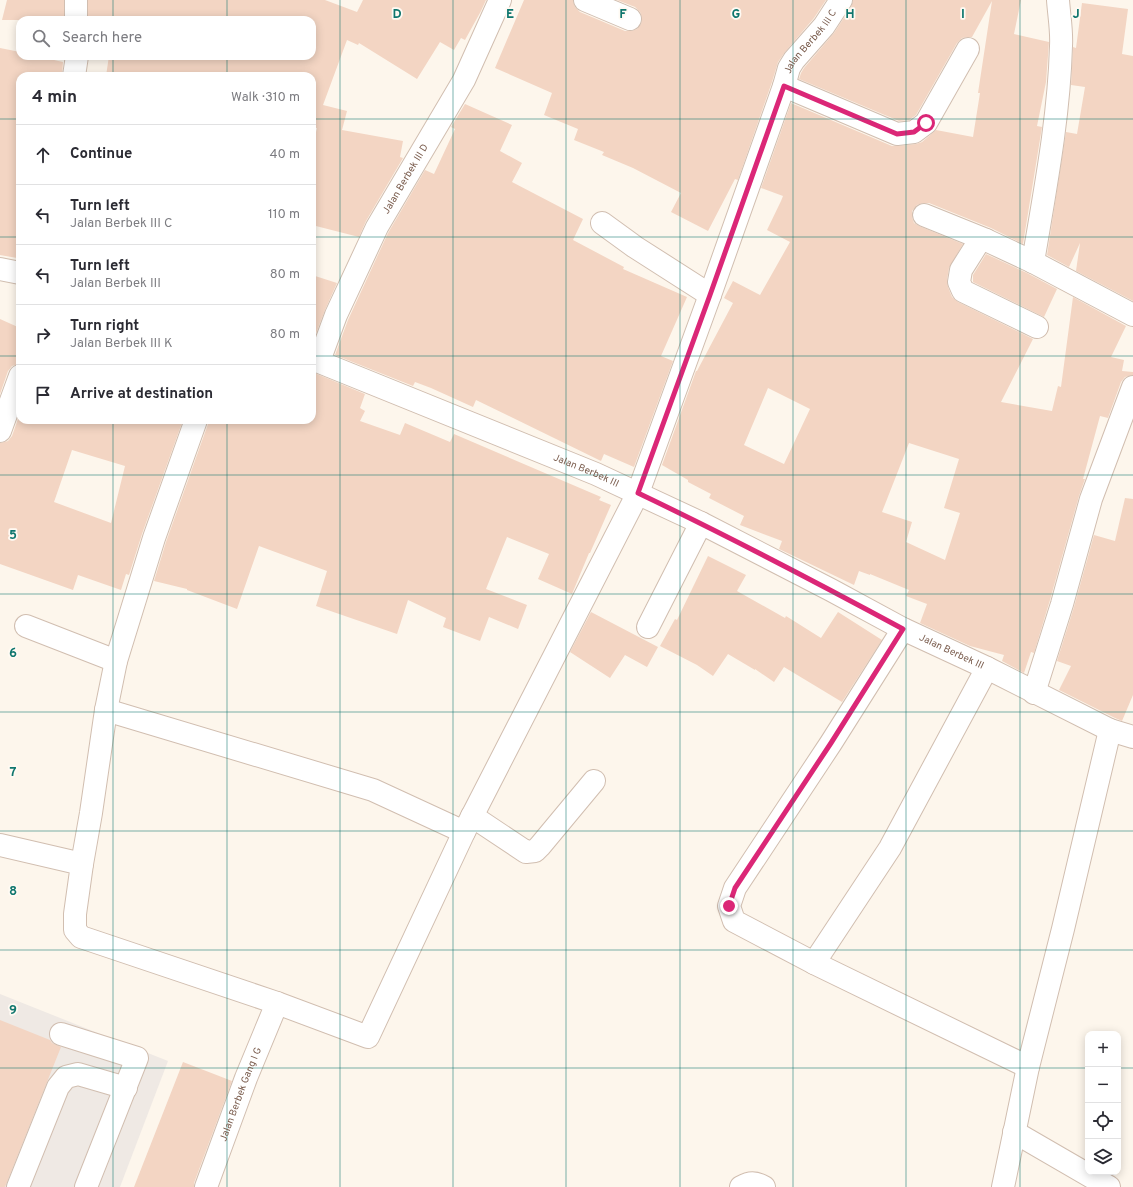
<!DOCTYPE html>
<html lang="en">
<head>
<meta charset="utf-8">
<style>
	body { margin:0; font-family:Overpass,sans-serif; background:#f2f2f3; color:#2b2b33 }
	.controls { position:absolute; right:12px; bottom:12px; display:grid; overflow:hidden; border-radius:8px; box-shadow:0 2px 10px #0003 }
	.controls button { width:36px; height:36px; display:grid; place-items:center; padding:0; border:0; border-bottom:1px solid #e1e1e2; background:#fff; color:#2b2b33; font:20px sans-serif }
	.stop { position:absolute; width:12px; height:12px; margin:-9px; border:3px solid #db2777; border-radius:50%; background:#fff }
	.stop.end { background:#db2777; border-color:#fff; box-shadow:0 1px 4px #0008 }
	.list { margin:0; padding:0; list-style:none }
	h2 { display:flex; justify-content:space-between; align-items:center; height:52px; margin:0; padding:0 16px; font-size:17px }
	h2 small { font-size:13px; font-weight:400; color:#7c7c81 }
	.list li { display:grid; grid-template-columns:26px 1fr auto; gap:12px; align-items:center; box-sizing:border-box; height:60px; padding:0 16px; border-top:1px solid #e1e1e2 }
	.list b { display:block; font-size:15px; white-space:nowrap }
	.list p { margin:0; font-size:13px; white-space:nowrap; color:#7c7c81 }
	.list em { font-size:13px; font-style:normal; color:#7c7c81 }
	.icon { flex:none; width:22px; height:22px; fill:none; stroke:currentColor; stroke-width:2; stroke-linecap:round; stroke-linejoin:round }
	.map { position:relative; flex:none; width:1133px; height:1187px; overflow:hidden }
	.search { position:absolute; background:#fff; box-shadow:0 2px 10px #0003; left:16px; top:16px; width:300px; height:44px; display:flex; align-items:center; gap:10px; box-sizing:border-box; padding:0 14px; border-radius:12px; color:#7c7c81; font-size:15px }
	.panel { position:absolute; background:#fff; box-shadow:0 2px 10px #0003; left:16px; top:72px; width:300px; height:352px; border-radius:12px }
	.map>svg:first-child { display:block }
</style>
</head>
<body>
<div class="map">
<svg width="1133" height="1187" viewBox="0 0 1133 1187">
	<rect width="100%" height="100%" fill="#fdf6ec"/>
	<polygon fill="#efe9e4" points="0,994 168,1061 120,1187 0,1187"/>
	<g fill="#f3d5c3" fill-rule="evenodd">
		<polygon points="7,0 64,0 64,20 2,20"/>
		<polygon points="88,0 325,0 357,12 363,0 486,0 481,11 465,40 461,38 454,50 440,42 417,79 359,43 358,45 347,40 323,105 347,111 342,130 403,141 400,157 403,158 366,221 359,237 312,225 312,148 317,128 312,128 312,76 106,76 109,56 312,56 312,20 88,20"/>
		<polygon points="524,0 573,0 575,7 580,12 625,31 631,31 637,29 641,24 642,18 640,12 635,7 617,0 826,0 814,18 785,52 778,62 772,82 738,180 735,179 708,231 671,212 681,193 633,168 602,155 604,152 574,140 578,129 544,115 552,93 495,68"/>
		<path d="M853,0H1021L1014,34L1049,42L1046,82L1037,126L1042,127L1023,244L991,228L929,203H923L917,205L912,211V217L914,223L919,226L963,244L949,268L947,280L948,287L952,297L958,302L1033,339L1001,402L1052,411L1058,386L1061,387L1073,297L1126,326L1111,357L1124,360L1122,371L1133,372V375L1125,377L1121,382L1108,418L1100,416L1083,479H1085L1079,496L1050,600L1034,653L1031,652L1024,673L1002,661L1004,655L970,646L920,623L927,604L906,596L909,590L870,574V575L859,571L854,585L779,549L782,541L740,525L744,516L709,498L711,494L688,482V480L662,465L696,371H697L733,303L724,298L733,281L760,295L790,242L767,230L781,201L783,196L761,188L791,103L892,146H898L916,144L922,142L936,130L973,137L980,93H978L992,1L972,37H968L962,38L957,43L916,115L909,120L899,121L799,79L801,73L804,68L834,33L851,7ZM768,388L810,409L784,464L744,445ZM909,443L959,459L944,508L960,513L945,560L906,542L912,522L882,512Z"/>
		<polygon points="1082,3 1128,9 1122,54 1133,56 1133,301 1076,271 1080,243 1069,267 1047,255 1066,132 1077,134 1085,87 1071,85 1073,47 1076,48"/>
		<polygon points="0,48 20,52 20,56 36,56 63,62 62,76 20,76 20,246 17,258 0,255"/>
		<polygon points="465,104 512,125 500,151 522,163 512,182 583,219 573,240 624,267 623,269 687,297 661,356 673,361 634,467 604,454 601,461 476,400 473,407 431,388 415,382 413,386 335,355 348,320 388,233 425,170 434,174 455,129 451,127"/>
		<polygon points="986,254 1027,273 1057,289 1044,317 973,282 973,275"/>
		<polygon points="312,275 337,283 325,310 312,344"/>
		<polygon points="0,319 20,328 20,364 12,366 8,371 0,394"/>
		<polygon points="312,372 365,394 360,408 365,411 360,421 400,435 405,423 450,442 454,434 601,497 599,500 611,505 590,553 589,553 572,594 538,579 549,554 507,537 486,589 527,605 518,629 489,617 480,641 443,627 446,618 408,600 397,634 316,606 327,571 259,546 237,609 187,590 187,589 154,581 166,542 208,424 208,420 312,420"/>
		<path d="M20,413V420H183L142,534L129,575L126,574L121,590L78,575L73,590L0,564V443L8,441L12,436ZM72,450L125,466L111,523L54,502Z"/>
		<polygon points="1125,498 1133,499 1133,695 1122,721 1115,718 1059,690 1071,666 1057,661 1074,607 1094,535 1115,541"/>
		<polygon points="708,556 746,575 737,591 785,618 786,616 821,638 838,612 882,640 842,702 784,667 774,682 755,669 755,670 728,654 713,676 697,665 660,646 675,619 677,620"/>
		<polygon points="591,612 658,647 647,667 625,655 610,678 570,652"/>
		<polygon points="0,1020 50,1040 52,1043 61,1047 5,1187 0,1187"/>
		<polygon points="183,1062 232,1081 194,1183 194,1187 134,1187"/>
	</g>
	<g fill="none" stroke-linecap="round" stroke-linejoin="round">
		<g stroke="#d1beb0" stroke-width="24">
			<g id="minor">
				<polyline points="76,0 76,20"/>
				<polyline points="585,0 630,19"/>
				<polyline points="74,76 77,56"/>
				<polyline points="784,86 897,134 914,132 926,123 968,49"/>
				<polyline points="924,215 986,240"/>
				<polyline points="602,223 635,247 710,295"/>
				<path d="M1033,262C1045,190 1059,118 1061,46C1062,31 1059,15 1058,0"/>
				<polyline points="0,269 20,273"/>
				<polyline points="1037,327 963,291 959,282 961,270 978,243 986,240 1033,262 1133,315"/>
				<path id="s1" d="M312,359L596,474L701,523L831,590L903,629L987,668L1110,730L1133,737"/>
				<path id="s2" d="M319,361L336,315L377,227L464,80L500,0"/>
				<polyline points="0,431 20,376"/>
				<polyline points="26,626 116,661"/>
				<polyline points="648,627 701,523"/>
				<polyline points="903,629 831,743 735,888 729,906 734,921 814,963 1028,1067"/>
				<polyline points="1034,693 1062,604 1091,499 1133,387"/>
				<path id="s3" d="M106,710L373,790L464,832L638,493L710,295L784,86L789,68L794,60L824,26L841,0"/>
				<polyline points="472,816 526,852 535,851 540,846 594,781"/>
				<polyline points="0,845 82,864 75,914 75,930 81,937 277,1003 368,1037 464,832"/>
				<polyline points="82,864 91,813 106,710 116,661 154,538 196,420"/>
				<polyline points="814,963 890,848 987,668"/>
				<polyline points="61,1034 137,1058 86,1187"/>
				<polyline points="1014,1132 1109,1187"/>
				<polyline points="18,1187 58,1087 66,1077 78,1074 126,1088"/>
				<path id="s4" d="M206,1187L246,1078L277,1003"/>
				<path d="M741,1187C750,1182 755,1182 764,1187"/>
				<polyline points="1003,1187 1028,1067 1063,929 1110,730"/>
			</g>
		</g>
		<use href="#minor" stroke="#fff" stroke-width="22"/>
	</g>
	<g fill="none" stroke-linecap="round" stroke-linejoin="round">
		<path stroke="#db2777" stroke-width="5" d="M729,906L735,888L831,743L903,629C816,582 728,536 638,493L710,295L784,86L897,134L914,132L926,123"/>
	</g>
	<path fill="none" stroke="#0f766e" stroke-width="1" stroke-opacity="0.55" d="M113,0V20M227,0V20M340,0V1187M453,0V1187M566,0V1187M680,0V1187M793,0V1187M906,0V1187M1020,0V1187M113,56V76M227,56V76M0,119H20M312,119H1133M0,237H20M312,237H1133M0,356H20M312,356H1133M113,420V1187M227,420V1187M0,475H1133M0,594H1133M0,712H1133M0,831H1133M0,950H1133M0,1068H1088M1118,1068H1133"/>
	<g text-anchor="middle" dominant-baseline="central" stroke-width="3.5" stroke-linejoin="round" paint-order="stroke">
		<g font-size="10" fill="#7a5c4d" stroke="#fffaf3">
			<text stroke="none"><textPath href="#s3" startOffset="1245">Jalan Berbek III C</textPath></text>
			<text stroke="none"><textPath href="#s2" startOffset="202">Jalan Berbek III D</textPath></text>
			<text stroke="none"><textPath href="#s1" startOffset="296">Jalan Berbek III</textPath></text>
			<text stroke="none"><textPath href="#s1" startOffset="704">Jalan Berbek III</textPath></text>
			<text stroke="none"><textPath href="#s4" startOffset="99">Jalan Berbek Gang I G</textPath></text>
		</g>
	</g>
	<g font-size="13" text-anchor="middle" font-weight="bold" fill="#0f766e" stroke="#fffaf3" stroke-width="3.5" stroke-linejoin="round" paint-order="stroke">
		<text x="397" y="18">D</text>
		<text x="510" y="18">E</text>
		<text x="623" y="18">F</text>
		<text x="736" y="18">G</text>
		<text x="850" y="18">H</text>
		<text x="963" y="18">I</text>
		<text x="1076" y="18">J</text>
		<text x="13" y="539">5</text>
		<text x="13" y="657">6</text>
		<text x="13" y="776">7</text>
		<text x="13" y="895">8</text>
		<text x="13" y="1014">9</text>
	</g>
</svg>
<div class="controls">
<button>+</button>
<button>−</button>
<button><svg class="icon" aria-label="locate" viewBox="0 0 24 24"><circle cx="12" cy="12" r="6"/><path d="M12 2v4M12 18v4M2 12h4M18 12h4"/></svg></button>
<button><svg class="icon" aria-label="layers" viewBox="0 0 24 24"><path d="M12 4l9 5-9 5-9-5zM3 14l9 5 9-5"/></svg></button>
</div>
<div class="stop" style="left:926px;top:123px"></div>
<div class="stop end" style="left:729px;top:906px"></div>
<div class="search"><svg class="icon" aria-label="search" viewBox="0 0 24 24"><circle cx="10" cy="10" r="6"/><path d="M15 15l6 6"/></svg>Search here</div>
<section class="panel">
<h2>4 min<small>Walk · 310 m</small></h2>
<ul class="list">
<li><svg class="icon" aria-label="ahead" viewBox="0 0 24 24"><path d="M12 20V5M6 11l6-6 6 6"/></svg><div><b>Continue</b></div><em>40 m</em></li>
<li><svg class="icon" aria-label="left" viewBox="0 0 24 24"><path d="M17 20v-9H6M10 6l-5 5 5 5"/></svg><div><b>Turn left</b><p>Jalan Berbek III C</p></div><em>110 m</em></li>
<li><svg class="icon" aria-label="left" viewBox="0 0 24 24"><path d="M17 20v-9H6M10 6l-5 5 5 5"/></svg><div><b>Turn left</b><p>Jalan Berbek III</p></div><em>80 m</em></li>
<li><svg class="icon" aria-label="right" viewBox="0 0 24 24"><path d="M7 20v-9h11M14 6l5 5-5 5"/></svg><div><b>Turn right</b><p>Jalan Berbek III K</p></div><em>80 m</em></li>
<li><svg class="icon" aria-label="arrive" viewBox="0 0 24 24"><path d="M6 21V4h12l-3 4 3 4H6"/></svg><div><b>Arrive at destination</b></div></li>
</ul>
</section>
</div>
</body>
</html>
